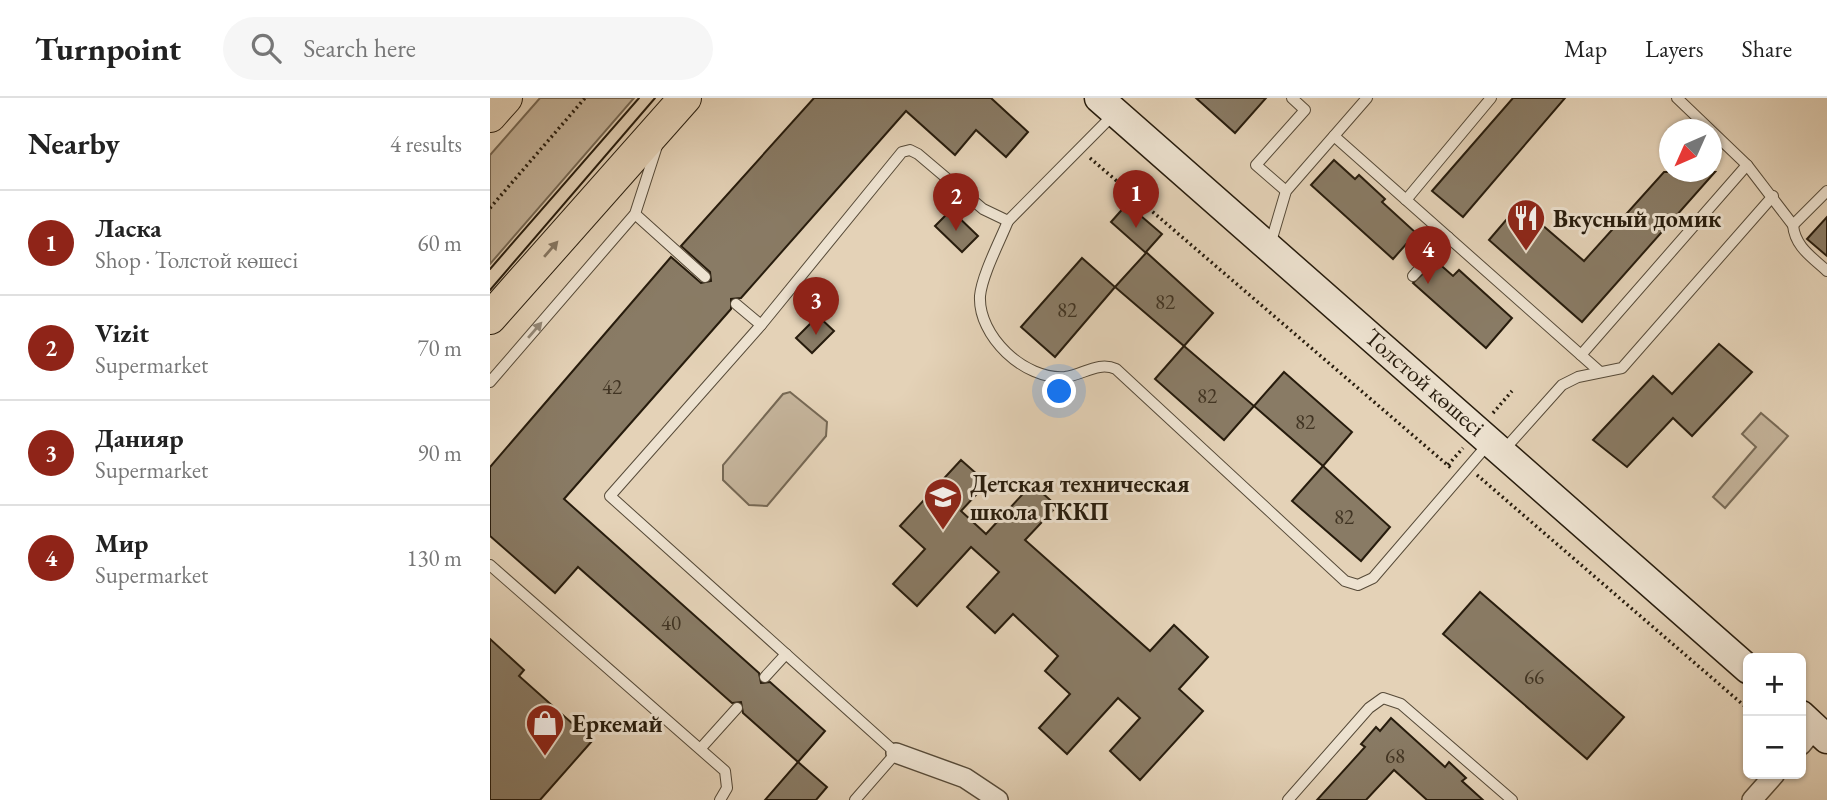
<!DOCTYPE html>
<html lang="en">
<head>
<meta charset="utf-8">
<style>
	body { margin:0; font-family:"EB Garamond",serif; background:#f6f6f6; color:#222 }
	.controls { position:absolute; right:21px; bottom:21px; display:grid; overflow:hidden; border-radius:10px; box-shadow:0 2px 5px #0004 }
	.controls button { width:63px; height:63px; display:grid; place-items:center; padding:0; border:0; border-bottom:2px solid #e0e0e0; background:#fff; color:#222; font:35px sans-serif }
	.compass { position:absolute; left:1169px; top:21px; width:63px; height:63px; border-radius:50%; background:#fff; box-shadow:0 2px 5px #0004; rotate:225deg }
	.you { position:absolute; left:570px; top:294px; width:24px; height:24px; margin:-18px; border:5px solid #fff; border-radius:50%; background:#1a73e8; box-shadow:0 0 0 10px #1a73e833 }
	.badge { display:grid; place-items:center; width:46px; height:46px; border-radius:50%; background:#8f2418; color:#fff; font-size:23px; font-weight:700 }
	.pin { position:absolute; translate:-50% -58px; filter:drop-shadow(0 2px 4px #0008) }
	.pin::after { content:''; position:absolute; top:37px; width:24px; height:21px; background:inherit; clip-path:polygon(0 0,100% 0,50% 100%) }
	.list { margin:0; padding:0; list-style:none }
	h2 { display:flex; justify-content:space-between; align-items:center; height:91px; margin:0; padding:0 28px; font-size:30px }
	h2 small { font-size:23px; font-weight:400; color:#767676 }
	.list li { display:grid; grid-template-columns:46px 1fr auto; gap:21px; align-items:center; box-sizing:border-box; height:105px; padding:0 28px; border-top:2px solid #e0e0e0 }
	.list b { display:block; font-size:26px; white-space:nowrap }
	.list p { margin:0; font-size:23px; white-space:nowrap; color:#767676 }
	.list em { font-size:23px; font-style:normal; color:#767676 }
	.icon { flex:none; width:38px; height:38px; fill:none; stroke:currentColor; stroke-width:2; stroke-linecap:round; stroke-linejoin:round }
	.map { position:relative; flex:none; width:1337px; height:702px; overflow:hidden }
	header { display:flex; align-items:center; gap:42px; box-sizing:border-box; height:98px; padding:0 35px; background:#fff; border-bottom:2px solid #e0e0e0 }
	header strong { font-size:33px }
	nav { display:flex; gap:38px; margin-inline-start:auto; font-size:24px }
	.search { width:490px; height:63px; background:#f6f6f6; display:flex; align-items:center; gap:18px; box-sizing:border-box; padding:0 24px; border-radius:38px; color:#767676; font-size:26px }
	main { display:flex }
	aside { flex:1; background:#fff }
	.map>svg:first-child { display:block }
</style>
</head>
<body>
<header>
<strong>Turnpoint</strong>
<div class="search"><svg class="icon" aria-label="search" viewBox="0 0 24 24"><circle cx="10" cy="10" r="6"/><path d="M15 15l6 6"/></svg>Search here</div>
<nav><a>Map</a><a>Layers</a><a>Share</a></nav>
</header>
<main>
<aside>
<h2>Nearby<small>4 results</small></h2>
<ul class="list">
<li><span class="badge">1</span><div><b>Ласка</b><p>Shop · Толстой көшесі</p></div><em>60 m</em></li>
<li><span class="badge">2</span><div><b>Vizit</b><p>Supermarket</p></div><em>70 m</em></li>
<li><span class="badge">3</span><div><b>Данияр</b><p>Supermarket</p></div><em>90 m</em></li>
<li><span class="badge">4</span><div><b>Мир</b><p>Supermarket</p></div><em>130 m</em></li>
</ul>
</aside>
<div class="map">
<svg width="1337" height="702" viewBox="0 0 1337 702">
	<rect width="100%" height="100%" fill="#e4d2b7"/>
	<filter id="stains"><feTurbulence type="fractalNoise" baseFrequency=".00286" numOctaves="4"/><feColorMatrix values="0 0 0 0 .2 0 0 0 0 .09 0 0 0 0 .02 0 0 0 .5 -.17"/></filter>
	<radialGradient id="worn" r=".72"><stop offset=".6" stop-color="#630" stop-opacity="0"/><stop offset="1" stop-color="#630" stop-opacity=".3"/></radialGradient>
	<g fill="#c4b39a" stroke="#766854" stroke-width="2">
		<polygon points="50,0 144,0 0,166 0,57"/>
		<polygon points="300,294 337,324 336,338 277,408 259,407 233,382 233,367 293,296"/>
		<polygon points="1271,315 1298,338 1235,410 1223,399 1266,349 1252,336"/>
	</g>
	<g fill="#897b65" stroke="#271c0d" stroke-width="2">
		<polygon points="324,0 501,0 538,34 516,59 486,32 465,57 416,13 251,200 241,201 241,211 74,401 269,575 271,585 280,584 335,633 308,664 253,615 251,604 242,605 88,469 65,495 0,438 0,369 181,159 211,185 221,183 220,174 191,148"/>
		<polygon points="706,0 776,0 745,35"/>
		<polygon points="1023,0 1075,0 973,119 942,93"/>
		<polygon points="844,62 865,81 869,77 895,101 892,104 926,135 903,161 821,87"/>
		<polygon points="1174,74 1225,74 1092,224 999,142 1029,107 1094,163"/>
		<polygon points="637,106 672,136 656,154 723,215 694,248 625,189 656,155 621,124"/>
		<polygon points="461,112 488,138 472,154 445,128"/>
		<polygon points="1337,119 1337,158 1317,141"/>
		<polygon points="592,160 625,189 565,259 531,229"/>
		<polygon points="946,163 963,178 969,172 1022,220 996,250 923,185"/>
		<polygon points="328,218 344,233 322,255 306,240"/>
		<polygon points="1229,246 1262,274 1202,338 1183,320 1137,369 1103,342 1163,278 1182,296"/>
		<polygon points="694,248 764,308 734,342 665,281"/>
		<polygon points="794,274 862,334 833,368 764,308"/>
		<polygon points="471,362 497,385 471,413 496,436 542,386 567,408 535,442 660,553 684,527 718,559 689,591 713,613 650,682 620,653 650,620 628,600 577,656 549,630 580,596 555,573 568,558 523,516 505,535 477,509 509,474 481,449 427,508 403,486 435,451 410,428"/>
		<polygon points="833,368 900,429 871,463 802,403"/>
		<polygon points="990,494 1134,619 1097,661 953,536"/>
		<polygon points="0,541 34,572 29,578 102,643 50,702 0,702"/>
		<polygon points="901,620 955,669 959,664 976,680 972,683 993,702 937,702 904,672 876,702 827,702 875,649 871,646 886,629 890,633"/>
		<polygon points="308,664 337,689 326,702 275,702"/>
	</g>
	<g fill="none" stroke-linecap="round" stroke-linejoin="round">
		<g stroke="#564a38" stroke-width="12">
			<g id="lane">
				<polyline points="1187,0 1257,67 1303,127 1337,93"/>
				<polyline points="844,38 1109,273"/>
				<polyline points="796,93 766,67 815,12 802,0"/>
				<polyline points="916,102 1001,0"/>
				<polyline points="145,116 215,179"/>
				<path d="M518,123C510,143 492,177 490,198C488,238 534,282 575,279C593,277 608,263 626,271L855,483L868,487L883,480L999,345"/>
				<path d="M1303,127C1305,149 1322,159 1337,173"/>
				<polyline points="780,147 796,93 877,0"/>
				<polyline points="923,178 958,139"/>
				<polyline points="246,206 271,227"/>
				<polyline points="1091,257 1257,67"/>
				<polyline points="0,284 145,116 167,48"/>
				<polyline points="1013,353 1072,287 1088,279 1132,270 1283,98"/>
				<polyline points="0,467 235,673 237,690 230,702"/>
				<polyline points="275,579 296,556"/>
				<polyline points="211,650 247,610"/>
				<polyline points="365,702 406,655 120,398 271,227 412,54 420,52 428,56 493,111 518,123 624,16"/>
				<polyline points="798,702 879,610 893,600 911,606 1022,702"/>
			</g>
		</g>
		<g stroke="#564a38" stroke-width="22">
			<g id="street">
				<polyline points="1311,647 1325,630"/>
				<polyline points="406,655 475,680 508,702"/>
				<polyline points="1262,702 1285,676"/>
			</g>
		</g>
		<g stroke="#271c0d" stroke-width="31">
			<g id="secondary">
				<polyline points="609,0 1258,571"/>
				<polyline points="1311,617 1337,641"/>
			</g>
		</g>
		<g stroke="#271c0d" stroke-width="34">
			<g id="primary">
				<polyline points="0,18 16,0"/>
				<polyline points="0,220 195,0"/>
			</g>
		</g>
		<g stroke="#271c0d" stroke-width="3.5" stroke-dasharray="2 3.5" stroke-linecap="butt">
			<polyline points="600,60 961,370"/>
			<polyline points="0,110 95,0"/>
			<polyline points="1003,315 1022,293"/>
			<polyline points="958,367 973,350"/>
			<polyline points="987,377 1258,611"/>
		</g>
		<use href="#lane" stroke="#ede2d0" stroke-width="10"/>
		<use href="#street" stroke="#ede2d0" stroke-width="19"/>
		<use href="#secondary" stroke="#ede2d0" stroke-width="28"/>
		<use href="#primary" stroke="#e4d2b7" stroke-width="32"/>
		<g stroke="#271c0d" stroke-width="2">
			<polyline points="0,171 149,0"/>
			<polyline points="0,192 165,0"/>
		</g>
	</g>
	<defs><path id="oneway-solid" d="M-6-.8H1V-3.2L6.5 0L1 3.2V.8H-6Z" transform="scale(1.75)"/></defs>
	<use fill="#867762" href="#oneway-solid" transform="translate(61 151) rotate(-49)"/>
	<use fill="#948978" href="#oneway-solid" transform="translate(45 232) rotate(-49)"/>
	<defs>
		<g id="restaurant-pin" transform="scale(2.0125)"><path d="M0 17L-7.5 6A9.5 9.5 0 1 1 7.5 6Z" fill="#8f2418" stroke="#ede2d0"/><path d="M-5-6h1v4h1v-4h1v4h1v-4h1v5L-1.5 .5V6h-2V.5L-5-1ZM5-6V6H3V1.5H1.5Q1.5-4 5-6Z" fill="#fff"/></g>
		<g id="school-pin" transform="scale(2.0125)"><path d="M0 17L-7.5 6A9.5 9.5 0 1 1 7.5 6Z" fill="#8f2418" stroke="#ede2d0"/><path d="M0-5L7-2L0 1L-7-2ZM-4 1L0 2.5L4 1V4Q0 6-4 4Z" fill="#fff"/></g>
		<g id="shop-pin" transform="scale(2.0125)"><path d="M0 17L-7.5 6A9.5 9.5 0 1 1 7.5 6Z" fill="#8f2418" stroke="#ede2d0"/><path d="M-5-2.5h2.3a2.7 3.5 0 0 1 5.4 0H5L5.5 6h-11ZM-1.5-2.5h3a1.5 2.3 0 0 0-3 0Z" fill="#fff"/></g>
	</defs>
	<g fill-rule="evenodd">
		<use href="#restaurant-pin" x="1036" y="120"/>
		<use href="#school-pin" x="453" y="399"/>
		<use href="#shop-pin" x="55" y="625"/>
	</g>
	<g text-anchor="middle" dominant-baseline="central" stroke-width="6" stroke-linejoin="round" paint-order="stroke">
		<g font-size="21" fill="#403423">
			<text x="675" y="203">82</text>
			<text x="577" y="211">82</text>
			<text x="122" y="288">42</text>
			<text x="717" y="297">82</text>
			<text x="815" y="323">82</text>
			<text x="854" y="418">82</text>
			<text x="181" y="524">40</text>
			<text x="1044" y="578">66</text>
			<text x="905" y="657">68</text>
		</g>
		<g font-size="24" font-weight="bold" fill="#271c0d" stroke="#ede2d0" text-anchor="start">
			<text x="1063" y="120">Вкусный домик</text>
			<text x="480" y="385">Детская техническая<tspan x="480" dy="28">школа ГККП</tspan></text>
			<text x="82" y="625">Еркемай</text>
		</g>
		<g font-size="24" fill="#271c0d" stroke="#ede2d0">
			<text transform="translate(935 284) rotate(41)">Толстой көшесі</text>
		</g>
	</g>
	<rect width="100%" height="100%" filter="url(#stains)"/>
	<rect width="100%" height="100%" fill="url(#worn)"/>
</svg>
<div class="controls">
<button>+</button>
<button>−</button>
</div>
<svg class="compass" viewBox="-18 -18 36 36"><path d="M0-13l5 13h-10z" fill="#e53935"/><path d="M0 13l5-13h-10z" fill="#767676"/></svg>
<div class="you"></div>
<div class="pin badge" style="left:646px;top:130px">1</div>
<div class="pin badge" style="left:466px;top:133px">2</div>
<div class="pin badge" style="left:326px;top:237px">3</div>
<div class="pin badge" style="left:938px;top:186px">4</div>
</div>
</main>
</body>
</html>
